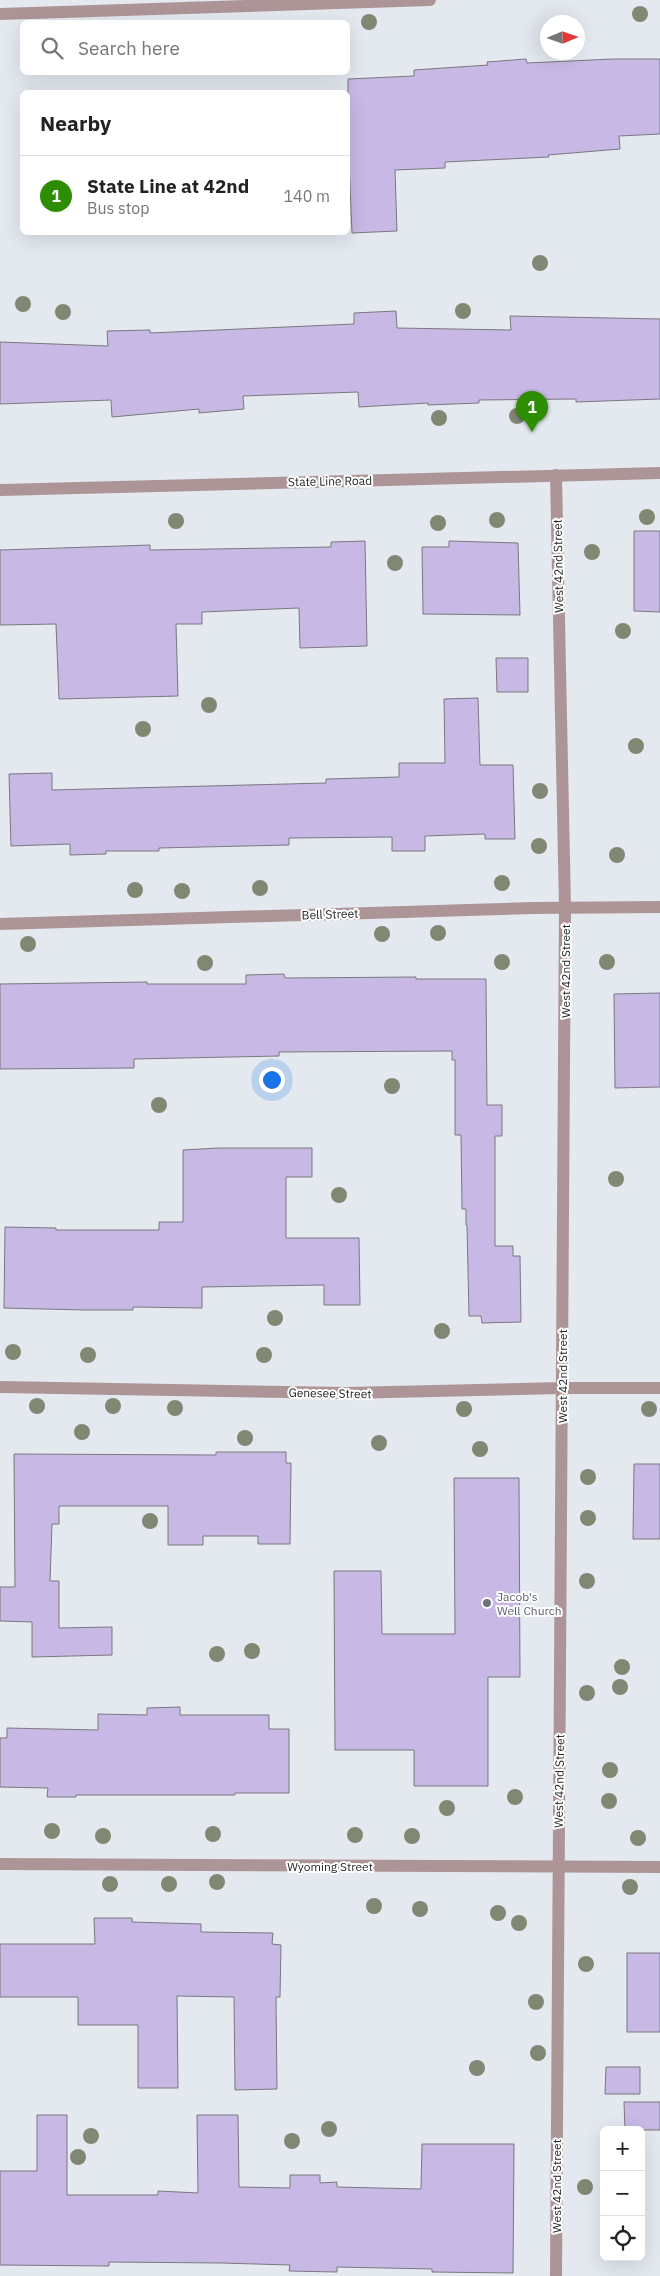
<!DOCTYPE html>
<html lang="en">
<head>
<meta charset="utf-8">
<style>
	body { margin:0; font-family:"IBM Plex Sans",sans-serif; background:#f2f2f2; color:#222 }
	.controls { position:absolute; right:15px; bottom:15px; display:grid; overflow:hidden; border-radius:8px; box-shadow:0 5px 20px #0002 }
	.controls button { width:45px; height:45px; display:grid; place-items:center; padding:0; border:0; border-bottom:1px solid #e0e0e0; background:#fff; color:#222; font:25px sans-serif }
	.compass { position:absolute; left:540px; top:15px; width:45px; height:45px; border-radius:50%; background:#fff; box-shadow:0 5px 20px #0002; rotate:88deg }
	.you { position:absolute; left:271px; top:1079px; width:18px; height:18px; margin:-12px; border:4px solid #fff; border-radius:50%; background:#1a73e8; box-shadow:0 0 0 8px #1a73e833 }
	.badge { display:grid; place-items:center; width:32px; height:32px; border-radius:50%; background:#2d8e04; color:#fff; font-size:16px; font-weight:700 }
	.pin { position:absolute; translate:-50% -41px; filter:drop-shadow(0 1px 2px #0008) }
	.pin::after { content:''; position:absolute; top:26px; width:18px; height:15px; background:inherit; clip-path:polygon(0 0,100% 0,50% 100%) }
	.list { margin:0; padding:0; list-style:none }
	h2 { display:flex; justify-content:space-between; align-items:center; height:65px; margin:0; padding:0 20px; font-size:21px }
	h2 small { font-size:16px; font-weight:400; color:#767676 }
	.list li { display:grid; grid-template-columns:32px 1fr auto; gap:15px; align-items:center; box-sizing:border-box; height:80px; padding:0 20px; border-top:1px solid #e0e0e0 }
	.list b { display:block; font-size:19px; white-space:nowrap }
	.list p { margin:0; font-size:16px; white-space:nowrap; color:#767676 }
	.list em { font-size:16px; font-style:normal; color:#767676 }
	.icon { flex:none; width:28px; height:28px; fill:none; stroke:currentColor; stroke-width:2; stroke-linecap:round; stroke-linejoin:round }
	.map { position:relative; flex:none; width:660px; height:2276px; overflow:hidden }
	.search { position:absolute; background:#fff; box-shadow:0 5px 20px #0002; left:20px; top:20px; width:330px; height:55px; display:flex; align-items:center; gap:12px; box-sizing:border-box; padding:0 18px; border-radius:8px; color:#767676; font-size:19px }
	.panel { position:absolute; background:#fff; box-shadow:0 5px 20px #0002; left:20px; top:90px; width:330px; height:145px; border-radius:8px }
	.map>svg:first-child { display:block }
</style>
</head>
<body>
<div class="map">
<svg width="660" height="2276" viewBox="0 0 660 2276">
	<rect width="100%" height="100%" fill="#e3e9ef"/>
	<g fill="#c8b8e5" stroke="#7a787f">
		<polygon points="526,59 527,63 613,59 660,59 660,134 619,136 620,149 548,155 549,157 445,162 445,168 395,170 397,231 352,233 348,139 348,79 414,76 414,70 488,65 487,62"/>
		<polygon points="396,311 397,328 511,330 510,316 660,319 660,399 576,402 576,399 479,400 479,403 428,405 428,403 359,407 358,392 243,396 244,409 199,413 199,409 112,417 111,400 0,404 0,342 108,346 107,331 150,330 150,333 354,324 354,313"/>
		<polygon points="634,531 660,531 660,612 634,611"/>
		<polygon points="365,541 367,646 300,648 299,608 202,612 202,624 176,624 178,696 59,699 56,624 0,625 0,550 150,545 150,550 214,549 331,547 331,542"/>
		<polygon points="449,541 518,543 520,615 423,614 422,547 449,547"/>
		<polygon points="496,658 528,658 528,692 497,692"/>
		<polygon points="478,698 480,765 513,765 515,839 485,839 485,834 425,836 425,851 392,851 392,837 289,838 289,845 159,848 159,851 106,851 106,854 70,855 70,844 11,846 9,774 52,773 52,790 326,783 326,779 399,777 399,763 445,763 444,699"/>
		<polygon points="284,974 285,978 416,977 416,979 486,979 487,1105 502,1105 502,1136 495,1136 495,1246 513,1246 513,1256 520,1256 521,1322 482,1323 481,1316 469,1316 467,1225 466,1225 466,1209 462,1209 461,1135 455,1135 455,1060 452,1060 452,1051 279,1052 279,1056 134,1059 134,1068 0,1069 0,984 147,982 147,984 246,984 246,975"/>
		<polygon points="660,993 660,1087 615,1088 614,994"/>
		<polygon points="218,1148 312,1148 312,1177 286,1177 286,1238 359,1238 360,1305 324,1305 324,1285 202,1287 202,1308 133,1307 133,1310 84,1310 4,1308 5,1227 56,1228 56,1230 159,1230 159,1222 183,1222 183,1150"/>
		<polygon points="216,1452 286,1452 286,1463 291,1463 290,1544 258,1544 258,1536 203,1536 203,1545 168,1545 168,1506 59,1506 59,1524 52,1524 50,1581 59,1581 59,1628 112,1627 112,1655 32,1657 32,1622 0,1621 0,1587 15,1587 14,1454 216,1455"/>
		<polygon points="634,1464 660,1464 660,1539 633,1539"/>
		<polygon points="454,1478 519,1478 520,1677 488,1677 488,1786 414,1786 414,1750 335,1750 334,1571 381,1571 382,1634 455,1634"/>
		<polygon points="180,1707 180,1715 269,1715 269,1729 289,1729 289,1793 235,1793 235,1795 76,1795 76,1797 47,1797 48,1788 0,1787 0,1738 7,1738 7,1728 98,1730 98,1714 147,1715 147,1708"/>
		<polygon points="94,1918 132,1918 132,1922 201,1924 201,1932 273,1933 272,1944 281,1945 280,1997 276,1997 277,2089 235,2090 234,1997 177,1996 178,2088 138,2088 138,2025 78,2025 78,1997 0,1997 0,1944 95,1944"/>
		<rect x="627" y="1953" width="33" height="79"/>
		<polygon points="606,2067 640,2067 640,2094 605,2094"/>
		<polygon points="624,2102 660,2102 660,2130 625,2130"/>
		<polygon points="37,2115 67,2115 67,2195 158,2195 158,2191 198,2193 197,2115 238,2115 239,2187 290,2188 290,2175 320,2175 320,2183 337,2182 337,2187 421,2189 422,2144 514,2144 513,2273 432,2272 432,2269 337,2267 337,2272 289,2271 290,2265 221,2263 109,2262 109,2266 0,2265 0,2171 37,2171"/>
	</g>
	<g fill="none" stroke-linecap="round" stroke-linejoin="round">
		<g stroke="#ad9597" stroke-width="12">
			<polyline points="0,14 430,0"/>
			<polyline points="556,475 565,908 556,2276"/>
			<polyline points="0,924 534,908 660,907"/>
			<polyline points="0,1387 347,1393 562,1388 660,1388"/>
			<polyline points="0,1864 660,1867"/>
		</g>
		<polyline stroke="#ad9597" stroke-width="12" points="0,490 660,473"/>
	</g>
	<g fill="#828774">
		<circle cx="640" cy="14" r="8"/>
		<circle cx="369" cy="22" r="8"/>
		<circle cx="540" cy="263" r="8"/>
		<circle cx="23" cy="304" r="8"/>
		<circle cx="463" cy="311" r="8"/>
		<circle cx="63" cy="312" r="8"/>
		<circle cx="517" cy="416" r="8"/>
		<circle cx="439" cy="418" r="8"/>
		<circle cx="647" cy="517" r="8"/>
		<circle cx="497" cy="520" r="8"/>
		<circle cx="176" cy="521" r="8"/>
		<circle cx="438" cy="523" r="8"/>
		<circle cx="592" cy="552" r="8"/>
		<circle cx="395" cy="563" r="8"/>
		<circle cx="623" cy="631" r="8"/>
		<circle cx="209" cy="705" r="8"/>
		<circle cx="143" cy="729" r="8"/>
		<circle cx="636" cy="746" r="8"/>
		<circle cx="540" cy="791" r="8"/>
		<circle cx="539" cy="846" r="8"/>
		<circle cx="617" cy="855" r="8"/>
		<circle cx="502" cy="883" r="8"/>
		<circle cx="260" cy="888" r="8"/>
		<circle cx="135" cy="890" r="8"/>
		<circle cx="182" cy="891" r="8"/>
		<circle cx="438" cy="933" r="8"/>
		<circle cx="382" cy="934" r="8"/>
		<circle cx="28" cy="944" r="8"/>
		<circle cx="502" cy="962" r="8"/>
		<circle cx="607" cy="962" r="8"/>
		<circle cx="205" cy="963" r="8"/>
		<circle cx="392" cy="1086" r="8"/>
		<circle cx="159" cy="1105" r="8"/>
		<circle cx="616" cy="1179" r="8"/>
		<circle cx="339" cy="1195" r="8"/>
		<circle cx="275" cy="1318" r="8"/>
		<circle cx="442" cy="1331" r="8"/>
		<circle cx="13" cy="1352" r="8"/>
		<circle cx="88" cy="1355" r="8"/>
		<circle cx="264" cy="1355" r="8"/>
		<circle cx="37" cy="1406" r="8"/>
		<circle cx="113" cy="1406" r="8"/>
		<circle cx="175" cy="1408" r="8"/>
		<circle cx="464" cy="1409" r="8"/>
		<circle cx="649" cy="1409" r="8"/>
		<circle cx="82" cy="1432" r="8"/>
		<circle cx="245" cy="1438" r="8"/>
		<circle cx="379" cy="1443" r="8"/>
		<circle cx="480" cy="1449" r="8"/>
		<circle cx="588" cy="1477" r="8"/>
		<circle cx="588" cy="1518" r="8"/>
		<circle cx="150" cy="1521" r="8"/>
		<circle cx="587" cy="1581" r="8"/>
		<circle cx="252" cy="1651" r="8"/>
		<circle cx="217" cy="1654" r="8"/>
		<circle cx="622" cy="1667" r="8"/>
		<circle cx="620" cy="1687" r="8"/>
		<circle cx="587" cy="1693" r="8"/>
		<circle cx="610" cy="1770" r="8"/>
		<circle cx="515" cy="1797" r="8"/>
		<circle cx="609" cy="1801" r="8"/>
		<circle cx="447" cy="1808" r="8"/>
		<circle cx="52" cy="1831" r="8"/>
		<circle cx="213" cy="1834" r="8"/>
		<circle cx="355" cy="1835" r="8"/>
		<circle cx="103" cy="1836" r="8"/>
		<circle cx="412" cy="1836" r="8"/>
		<circle cx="638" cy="1838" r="8"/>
		<circle cx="217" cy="1882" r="8"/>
		<circle cx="110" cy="1884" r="8"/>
		<circle cx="169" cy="1884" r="8"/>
		<circle cx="630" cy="1887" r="8"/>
		<circle cx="374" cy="1906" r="8"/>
		<circle cx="420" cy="1909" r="8"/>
		<circle cx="498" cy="1913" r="8"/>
		<circle cx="519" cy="1923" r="8"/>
		<circle cx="586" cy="1964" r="8"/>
		<circle cx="536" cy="2002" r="8"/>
		<circle cx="538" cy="2053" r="8"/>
		<circle cx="477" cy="2068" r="8"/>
		<circle cx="329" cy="2129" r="8"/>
		<circle cx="91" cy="2136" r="8"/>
		<circle cx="292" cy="2141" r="8"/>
		<circle cx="78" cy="2157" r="8"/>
		<circle cx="585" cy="2187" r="8"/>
	</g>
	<circle fill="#6b7280" stroke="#fff" stroke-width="2" cx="487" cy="1603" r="5"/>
	<g text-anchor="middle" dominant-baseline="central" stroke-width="4" stroke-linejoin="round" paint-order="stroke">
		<g font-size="12" fill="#242628" stroke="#fff">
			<text transform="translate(330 481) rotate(-1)">State Line Road</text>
			<text transform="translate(558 566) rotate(-91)">West 42nd Street</text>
			<text transform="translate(330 914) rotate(-2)">Bell Street</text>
			<text transform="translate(565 971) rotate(-90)">West 42nd Street</text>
			<text transform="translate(562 1376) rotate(-90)">West 42nd Street</text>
			<text transform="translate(330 1393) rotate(1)">Genesee Street</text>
			<text transform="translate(559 1781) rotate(-89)">West 42nd Street</text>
			<text x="330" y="1866">Wyoming Street</text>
			<text transform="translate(556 2186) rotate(-90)">West 42nd Street</text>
		</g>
		<g font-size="12" fill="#5b616d" stroke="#fff" text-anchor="start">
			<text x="497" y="1596">Jacob's<tspan x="497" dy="14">Well Church</tspan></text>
		</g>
	</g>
</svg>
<div class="controls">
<button>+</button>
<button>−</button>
<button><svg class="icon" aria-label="locate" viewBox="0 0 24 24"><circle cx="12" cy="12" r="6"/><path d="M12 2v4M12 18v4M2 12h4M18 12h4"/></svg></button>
</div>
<svg class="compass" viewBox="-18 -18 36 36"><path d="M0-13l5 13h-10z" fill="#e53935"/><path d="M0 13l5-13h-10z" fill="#767676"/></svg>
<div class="you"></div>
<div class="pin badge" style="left:532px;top:432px">1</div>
<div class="search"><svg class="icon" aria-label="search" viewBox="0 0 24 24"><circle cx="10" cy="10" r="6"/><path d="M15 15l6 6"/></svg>Search here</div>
<section class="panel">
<h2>Nearby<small></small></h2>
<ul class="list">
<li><span class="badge">1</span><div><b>State Line at 42nd</b><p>Bus stop</p></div><em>140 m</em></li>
</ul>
</section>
</div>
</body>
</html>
